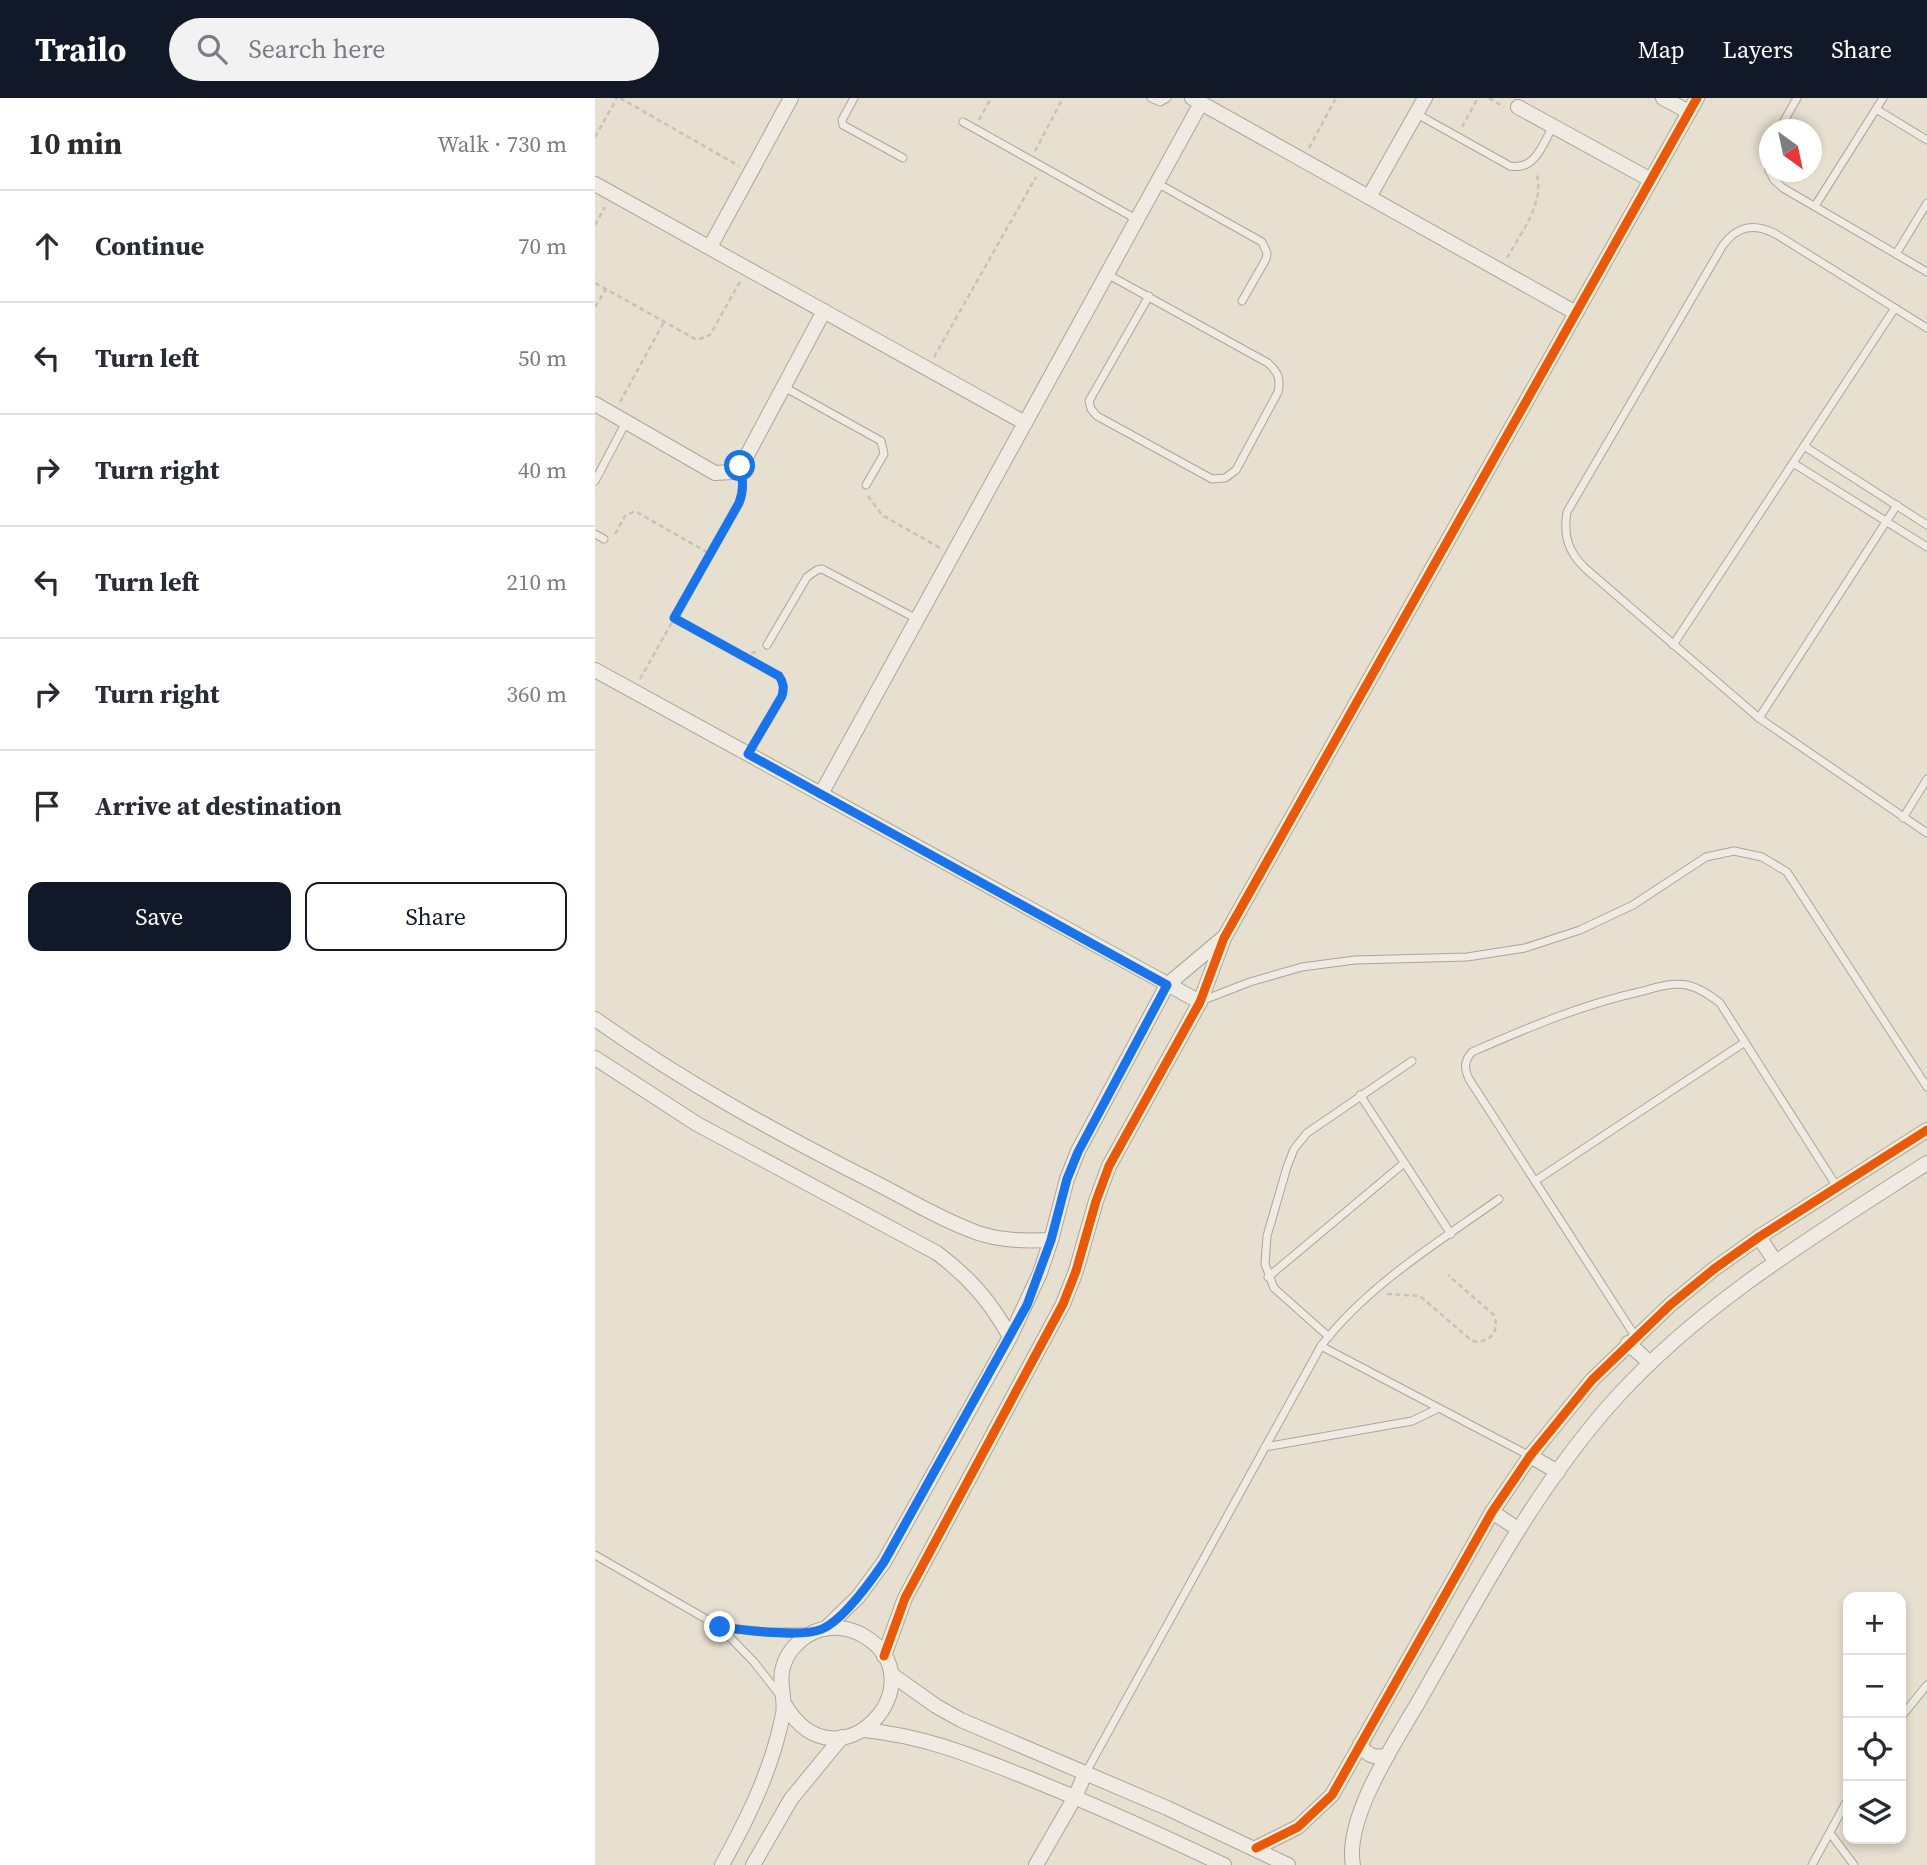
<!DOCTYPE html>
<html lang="en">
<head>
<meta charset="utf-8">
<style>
	body { margin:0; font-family:"Source Serif 4",serif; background:#f2f2f3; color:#2b2b33 }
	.controls { position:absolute; right:21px; bottom:21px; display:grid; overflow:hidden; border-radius:14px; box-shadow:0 4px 10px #0003 }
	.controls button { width:63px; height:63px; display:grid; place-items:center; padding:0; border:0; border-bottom:2px solid #e1e1e2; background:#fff; color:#2b2b33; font:35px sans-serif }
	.compass { position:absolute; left:1164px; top:21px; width:63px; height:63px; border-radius:50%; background:#fff; box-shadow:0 4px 10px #0003; rotate:147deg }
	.stop { position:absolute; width:21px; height:21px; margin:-16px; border:5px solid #1a73e8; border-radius:50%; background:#fff }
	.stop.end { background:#1a73e8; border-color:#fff; box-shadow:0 2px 7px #0008 }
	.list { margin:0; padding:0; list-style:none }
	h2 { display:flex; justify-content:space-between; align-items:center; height:91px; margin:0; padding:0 28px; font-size:30px }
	h2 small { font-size:23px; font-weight:400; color:#7c7c81 }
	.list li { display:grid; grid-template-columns:46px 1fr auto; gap:21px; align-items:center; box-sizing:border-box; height:112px; padding:0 28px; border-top:2px solid #e1e1e2 }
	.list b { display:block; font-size:26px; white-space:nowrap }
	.list em { font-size:23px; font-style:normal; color:#7c7c81 }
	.actions { display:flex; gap:14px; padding:21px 28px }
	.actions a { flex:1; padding:16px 0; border:2px solid #111827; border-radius:14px; text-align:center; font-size:24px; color:#111827 }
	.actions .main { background:#111827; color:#fff }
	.icon { flex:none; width:38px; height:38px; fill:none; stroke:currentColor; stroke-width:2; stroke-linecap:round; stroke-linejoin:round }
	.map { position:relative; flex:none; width:1332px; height:1767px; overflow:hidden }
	header { display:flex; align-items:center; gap:42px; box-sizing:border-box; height:98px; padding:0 35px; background:#111827; color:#fff }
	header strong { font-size:33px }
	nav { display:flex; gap:38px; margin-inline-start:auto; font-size:24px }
	.search { width:490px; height:63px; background:#f2f2f3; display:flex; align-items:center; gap:18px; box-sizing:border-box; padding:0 24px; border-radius:38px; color:#7c7c81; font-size:26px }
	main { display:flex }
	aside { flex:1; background:#fff }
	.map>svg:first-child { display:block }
</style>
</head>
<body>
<header>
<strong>Trailo</strong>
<div class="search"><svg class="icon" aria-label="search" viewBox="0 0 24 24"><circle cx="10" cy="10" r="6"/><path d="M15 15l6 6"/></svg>Search here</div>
<nav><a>Map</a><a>Layers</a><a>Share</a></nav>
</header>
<main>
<aside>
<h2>10 min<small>Walk · 730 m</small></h2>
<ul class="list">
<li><svg class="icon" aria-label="ahead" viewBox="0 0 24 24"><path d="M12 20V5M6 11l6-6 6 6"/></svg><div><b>Continue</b></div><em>70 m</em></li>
<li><svg class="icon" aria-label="left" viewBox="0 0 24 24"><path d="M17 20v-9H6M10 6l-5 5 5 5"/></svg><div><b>Turn left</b></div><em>50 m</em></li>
<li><svg class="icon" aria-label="right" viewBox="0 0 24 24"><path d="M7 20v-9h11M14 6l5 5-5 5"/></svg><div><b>Turn right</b></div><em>40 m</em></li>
<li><svg class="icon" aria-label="left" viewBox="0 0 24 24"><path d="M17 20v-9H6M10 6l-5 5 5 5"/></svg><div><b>Turn left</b></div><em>210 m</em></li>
<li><svg class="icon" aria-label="right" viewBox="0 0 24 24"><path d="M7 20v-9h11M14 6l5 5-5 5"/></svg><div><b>Turn right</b></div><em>360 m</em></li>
<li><svg class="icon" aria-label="arrive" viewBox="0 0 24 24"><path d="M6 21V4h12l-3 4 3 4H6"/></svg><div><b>Arrive at destination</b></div></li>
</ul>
<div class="actions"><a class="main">Save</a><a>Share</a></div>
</aside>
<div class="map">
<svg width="1332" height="1767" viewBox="0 0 1332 1767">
	<rect width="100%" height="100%" fill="#e7e0d1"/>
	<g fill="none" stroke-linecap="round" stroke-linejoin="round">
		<g stroke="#ada599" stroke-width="9">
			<g id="lane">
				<polyline points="259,0 247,22 248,27 308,60"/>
				<polyline points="556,0 565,4 572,0"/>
				<polyline points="1281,11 1332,42"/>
				<path d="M822,16L915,68C940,73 948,46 958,28"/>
				<polyline points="368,24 541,121"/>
				<polyline points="1184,32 1202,0"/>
				<polyline points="1174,50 1172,60 1174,73"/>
				<polyline points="1175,74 1179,82 1188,90 1332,174"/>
				<polyline points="562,85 667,144 672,155 671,161 647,203"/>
				<polyline points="1220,108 1288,0"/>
				<polyline points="1301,156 1332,105"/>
				<path d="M512,176L673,265C683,274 686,281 683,294L641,372L630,380L617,381L502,318L496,311L494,303L554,198"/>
				<path d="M1332,230L1179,135C1158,125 1143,128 1128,147L972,414C968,438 973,454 991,471L1164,620L1332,735"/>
				<polyline points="189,289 286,343 289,356 271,387"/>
				<polyline points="1209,348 1332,427"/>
				<polyline points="1198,365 1332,449"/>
				<polyline points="0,383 31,324"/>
				<polyline points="0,436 9,441"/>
				<polyline points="172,547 212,479 222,472 227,471 322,521"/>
				<polyline points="1078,547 1300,210"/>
				<polyline points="1164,620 1302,407"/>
				<polyline points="1308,720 1332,681"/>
				<polyline points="606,903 655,884 707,869 760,862 872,859 930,850 985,832 1038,807 1111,759 1139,753 1167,759 1192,774 1332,989"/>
				<polyline points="765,997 856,1136"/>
				<polyline points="940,1083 1150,944"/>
				<polyline points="673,1179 808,1066"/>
				<path d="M1040,1238L874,981C869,970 869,963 877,954C932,930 986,907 1044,894C1060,890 1075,884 1092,887C1105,890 1115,897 1125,905L1242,1089"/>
				<polyline points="734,1239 679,1190 670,1166 672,1138 692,1069 699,1051 712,1035 817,963"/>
				<polyline points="726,1248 935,1358"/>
				<polyline points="670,1349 817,1323 842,1311"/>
				<polyline points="0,1457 125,1529 159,1564 184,1596"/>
				<polyline points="125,1529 171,1534 214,1534"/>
				<polyline points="1306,1619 1332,1587"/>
				<path d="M490,1676L726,1248C773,1187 842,1145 904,1101"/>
				<polyline points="1235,1735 1259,1767"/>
				<polyline points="1217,1767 1253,1701"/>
			</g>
		</g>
		<g stroke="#ada599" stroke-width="16">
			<g id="street">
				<polyline points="597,0 981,215"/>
				<polyline points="1068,0 1094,14"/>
				<polyline points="923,9 1056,82"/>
				<polyline points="0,86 430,325"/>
				<polyline points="774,99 830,0"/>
				<polyline points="115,149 196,0"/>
				<polyline points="0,306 120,375 137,374 150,361 229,213"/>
				<polyline points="0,572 605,904"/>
				<polyline points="226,696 606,5"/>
				<path d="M0,921C87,983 182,1035 277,1083C311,1100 346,1122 383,1135C407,1143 431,1143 456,1142"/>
				<path d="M0,960L102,1026L342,1155C374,1179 396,1204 415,1239"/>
				<polyline points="1164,1139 1180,1163"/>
				<polyline points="1033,1245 1055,1265"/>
				<polyline points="935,1358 963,1374"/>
				<polyline points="897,1414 923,1431"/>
				<polyline points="230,1531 263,1499 289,1464 415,1239 445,1175 456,1142 472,1081 483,1053 572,887 628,840"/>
				<polyline points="289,1558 310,1500 468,1206 481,1173 501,1103 514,1068 605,904 629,840 1102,0"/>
				<polyline points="296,1576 341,1608 366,1622 572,1710 693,1767"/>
				<path d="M269,1632C331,1638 380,1659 438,1682C502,1708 566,1737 629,1767"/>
				<path d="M765,1646C771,1657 780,1661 793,1657"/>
				<polyline points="661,1750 703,1729 737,1697 897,1414 935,1358 997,1282 1075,1207 1119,1171 1164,1139 1332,1032"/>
				<path d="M127,1767C154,1718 177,1671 188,1616C191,1600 183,1585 188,1569C192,1554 204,1541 219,1534C235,1527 254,1529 269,1538C346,1584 243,1696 190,1607"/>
				<polyline points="158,1767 196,1701 247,1639"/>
				<polyline points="441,1767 480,1699 490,1676"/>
				<path d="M758,1767C749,1720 801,1643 824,1603C884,1499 940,1390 1020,1301C1109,1203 1222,1136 1332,1065"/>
			</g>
		</g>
		<g stroke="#c8c2b9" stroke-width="2.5" stroke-dasharray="5 3.5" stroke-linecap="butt">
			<polyline points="25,0 144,68"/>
			<polyline points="894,0 909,9"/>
			<polyline points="384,22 396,0"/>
			<polyline points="867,29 883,0"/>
			<polyline points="0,39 22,0"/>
			<polyline points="714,50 741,0"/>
			<polyline points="440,53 468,0"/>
			<polyline points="0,127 10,109"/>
			<path d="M912,160C926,134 951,104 941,74"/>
			<polyline points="0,185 102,242 115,237 146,182"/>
			<polyline points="0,209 11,191"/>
			<polyline points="339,259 441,79"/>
			<polyline points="25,304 69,224"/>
			<polyline points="273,398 287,417 345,450"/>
			<polyline points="20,436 30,418 40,413 115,456"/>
			<path d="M80,521L184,578C189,585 189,591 187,598L160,644"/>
			<polyline points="148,557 165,553"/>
			<polyline points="45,581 144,405 148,394 148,384"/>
			<path d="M792,1196L825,1198L877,1243C895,1246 905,1234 899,1217L853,1177"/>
		</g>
		<use href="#lane" stroke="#efebe3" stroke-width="7"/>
		<use href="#street" stroke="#efebe3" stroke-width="14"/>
		<g stroke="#f7eed8" stroke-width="13">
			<g id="cycleway">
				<polyline points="289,1558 310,1500 468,1206 481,1173 501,1103 514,1068 605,904 629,840 1102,0"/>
				<polyline points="661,1750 703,1729 737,1697 897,1414 935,1358 997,1282 1075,1207 1119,1171 1164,1139 1332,1032"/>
			</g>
		</g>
		<use href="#cycleway" stroke="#e8590c" stroke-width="9"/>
	</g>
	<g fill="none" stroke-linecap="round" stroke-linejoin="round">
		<path stroke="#1a73e8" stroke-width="9" d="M125,1529C148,1532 207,1540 227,1531C248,1522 276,1483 289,1464L432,1207L456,1142L472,1081L483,1054L572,887L153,656L187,598C189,590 189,585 184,578L79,520L144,405C149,392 148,382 145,368"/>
	</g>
</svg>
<div class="controls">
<button>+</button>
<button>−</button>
<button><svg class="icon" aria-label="locate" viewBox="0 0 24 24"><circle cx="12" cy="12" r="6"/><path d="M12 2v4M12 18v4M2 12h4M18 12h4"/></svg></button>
<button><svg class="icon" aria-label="layers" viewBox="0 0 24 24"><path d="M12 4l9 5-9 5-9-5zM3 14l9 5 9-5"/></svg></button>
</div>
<svg class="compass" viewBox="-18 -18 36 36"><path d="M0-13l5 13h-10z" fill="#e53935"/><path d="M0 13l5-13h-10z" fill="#7c7c81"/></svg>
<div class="stop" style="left:145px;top:368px"></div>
<div class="stop end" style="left:125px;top:1529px"></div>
</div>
</main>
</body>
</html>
